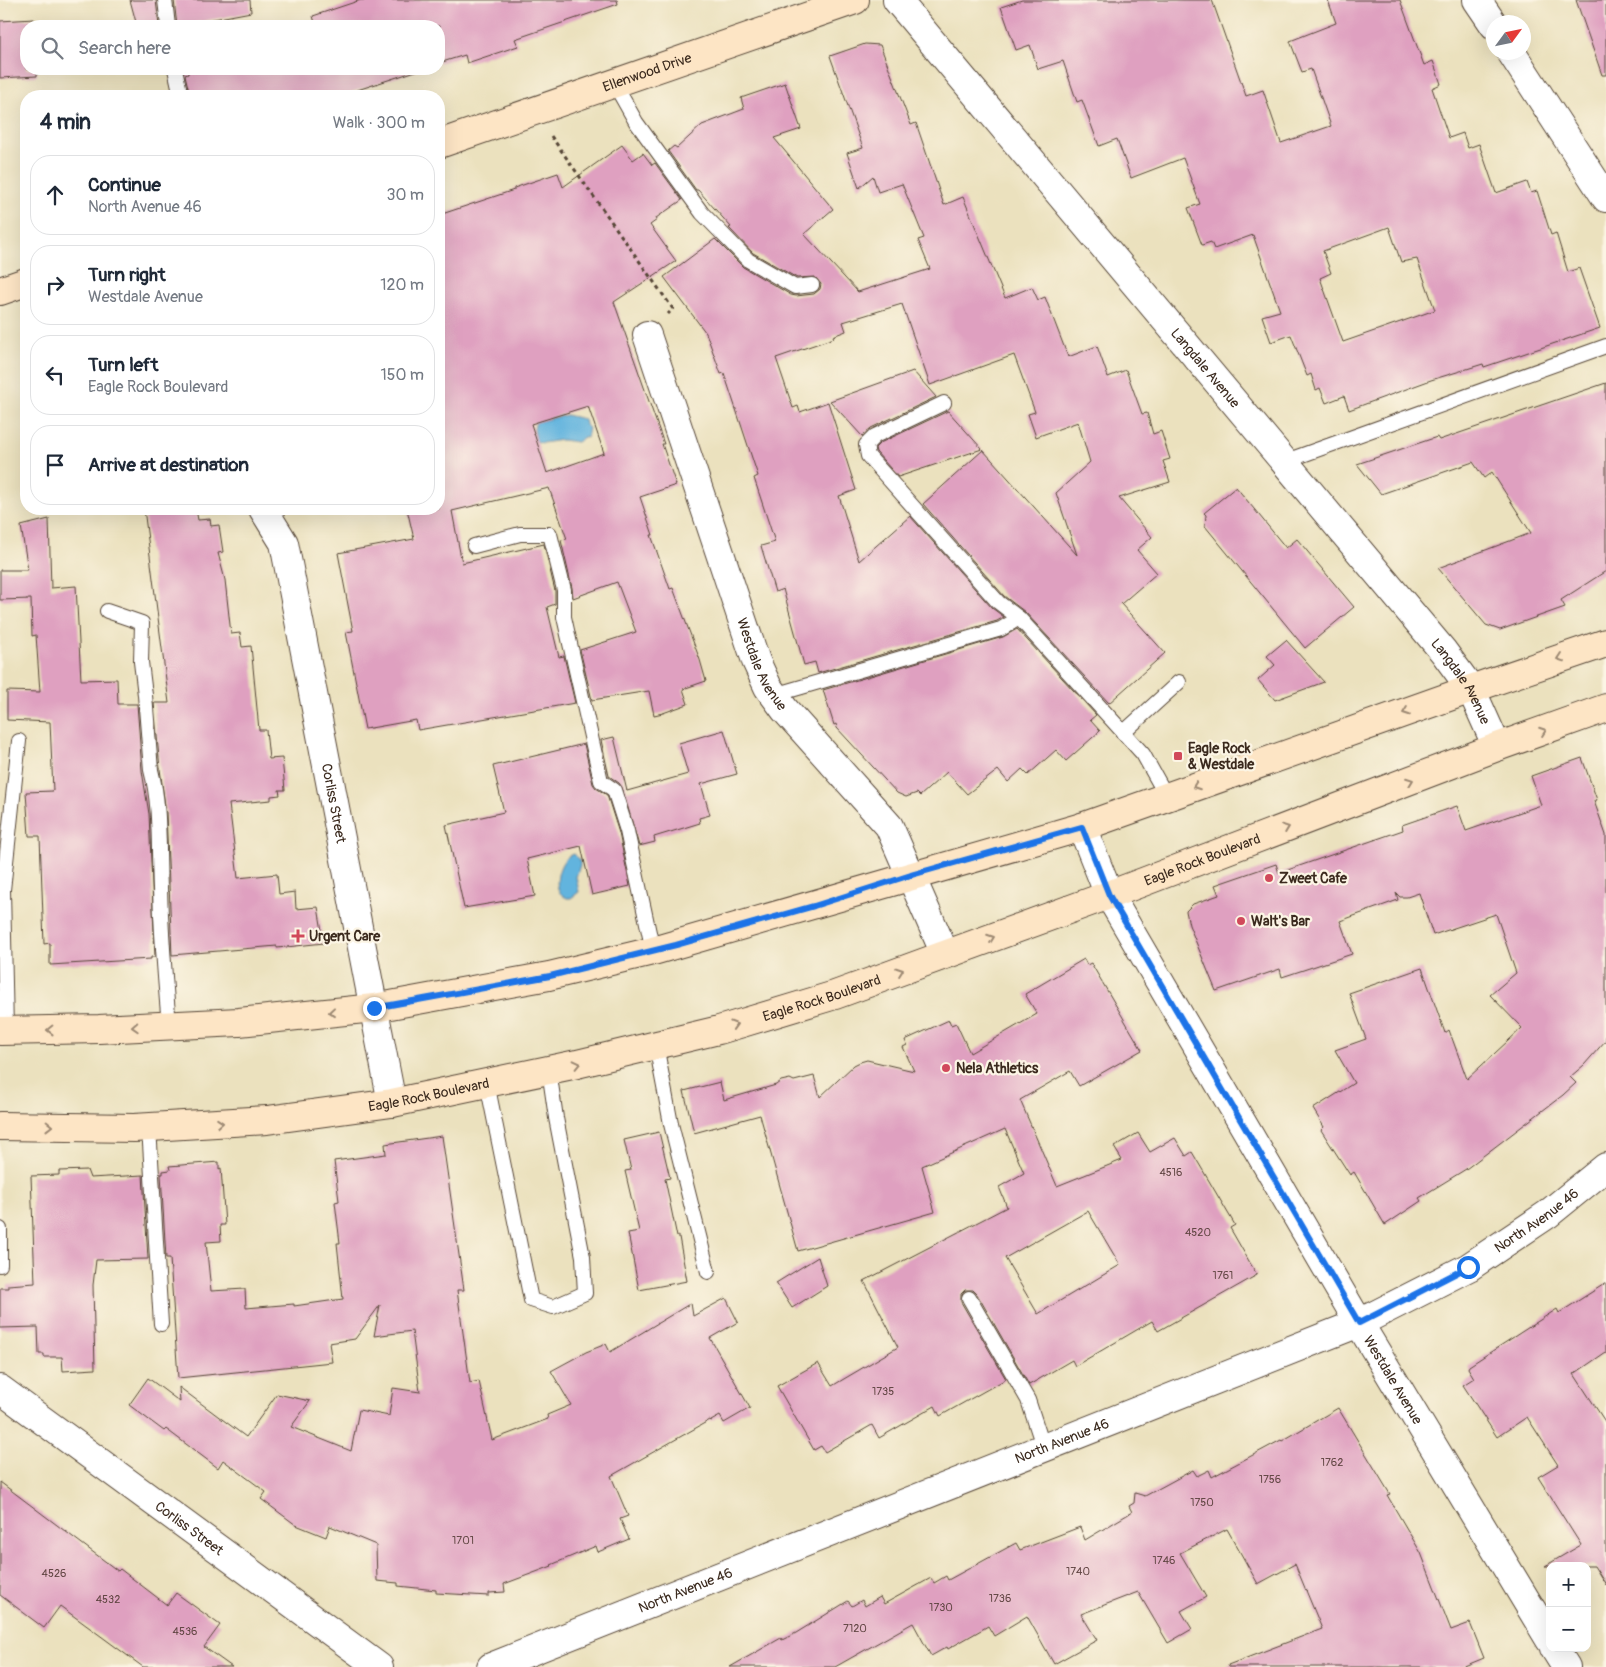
<!DOCTYPE html>
<html lang="en">
<head>
<meta charset="utf-8">
<style>
	body { margin:0; font-family:Pangolin,sans-serif; background:#f6f6f7; color:#1f2937 }
	.controls { position:absolute; right:15px; bottom:15px; display:grid; overflow:hidden; border-radius:10px; box-shadow:0 5px 20px #0002 }
	.controls button { width:45px; height:45px; display:grid; place-items:center; padding:0; border:0; border-bottom:1px solid #e0e1e3; background:#fff; color:#1f2937; font:25px sans-serif }
	.compass { position:absolute; left:1486px; top:15px; width:45px; height:45px; border-radius:50%; background:#fff; box-shadow:0 5px 20px #0002; rotate:57deg }
	.stop { position:absolute; width:15px; height:15px; margin:-11px; border:4px solid #1a73e8; border-radius:50%; background:#fff }
	.stop.end { background:#1a73e8; border-color:#fff; box-shadow:0 1px 5px #0008 }
	.list { margin:0; padding:0; list-style:none }
	h2 { display:flex; justify-content:space-between; align-items:center; height:65px; margin:0; padding:0 20px; font-size:21px }
	h2 small { font-size:16px; font-weight:400; color:#747a83 }
	.list li { display:grid; grid-template-columns:32px 1fr auto; gap:15px; align-items:center; box-sizing:border-box; height:80px; margin:0 10px 10px; padding:0 10px; border:1px solid #e0e1e3; border-radius:20px }
	.list b { display:block; font-size:19px; white-space:nowrap }
	.list p { margin:0; font-size:16px; white-space:nowrap; color:#747a83 }
	.list em { font-size:16px; font-style:normal; color:#747a83 }
	.icon { flex:none; width:28px; height:28px; fill:none; stroke:currentColor; stroke-width:2; stroke-linecap:round; stroke-linejoin:round }
	.map { position:relative; flex:none; width:1606px; height:1667px; overflow:hidden }
	.search { position:absolute; background:#fff; box-shadow:0 5px 20px #0002; left:20px; top:20px; width:425px; height:55px; display:flex; align-items:center; gap:12px; box-sizing:border-box; padding:0 18px; border-radius:20px; color:#747a83; font-size:19px }
	.panel { position:absolute; background:#fff; box-shadow:0 5px 20px #0002; left:20px; top:90px; width:425px; height:425px; border-radius:20px }
	.map>svg:first-child { display:block }
</style>
</head>
<body>
<div class="map">
<svg width="1606" height="1667" viewBox="0 0 1606 1667">
	<rect width="100%" height="100%" fill="#fcf5e5"/>
	<filter id="ink" filterUnits="userSpaceOnUse"><feTurbulence type="fractalNoise" baseFrequency=".02" numOctaves="2"/><feDisplacementMap in="SourceGraphic" scale="10" xChannelSelector="R" yChannelSelector="G"/><feConvolveMatrix kernelMatrix="1 2 1 2 8 2 1 2 1" color-interpolation-filters="sRGB"/></filter>
	<filter id="wash" filterUnits="userSpaceOnUse"><feTurbulence type="fractalNoise" baseFrequency=".0096" numOctaves="4" result="noise"/><feDisplacementMap in="SourceGraphic" scale="20" xChannelSelector="R" yChannelSelector="G"/><feGaussianBlur stdDeviation="1.12" result="paint"/><feColorMatrix in="noise" values="0 0 0 0 0 0 0 0 0 0 0 0 0 0 0 0 0 1.4 0 .05"/><feComposite in="paint" operator="in"/></filter>
	<g filter="url(#wash)">
		<rect width="100%" height="100%" fill="#ebe1be"/>
		<g fill="#62b4de" stroke="#4e6f7e">
			<polygon points="566,415 584,419 585,425 589,428 587,438 584,437 577,442 562,440 542,443 536,441 534,428 536,422"/>
			<path d="M573,854L580,860V865L576,877L579,892L571,898H567C563,896 560,894 558,889C555,878 561,857 573,854Z"/>
		</g>
		<g id="blocks">
			<g fill="#dfa0c0" fill-rule="evenodd">
				<polygon points="130,0 156,0 159,26 137,26"/>
				<polygon points="174,0 250,0 251,12 177,26"/>
				<polygon points="361,0 617,0 618,4 515,39 518,46 467,63 465,55 439,63 439,26 316,26 313,16"/>
				<path d="M1022,0H1212L1246,96L1263,90L1281,143L1331,126L1311,69L1302,72L1290,41L1336,23L1328,0H1400L1424,65L1433,61L1441,84L1432,88L1449,138L1463,133L1468,148L1479,144L1496,193L1527,182L1531,193L1537,191L1551,235L1556,233L1568,272L1579,268L1600,328L1484,367L1483,364L1431,380L1349,410L1344,396L1326,403L1320,388L1316,390L1311,374L1307,376L1291,335L1271,342L1262,316L1280,311L1253,235L1214,249L1211,242L1202,245L1188,208L1200,204L1183,158L1131,178L1117,139L1099,146L1082,100L1077,102L1063,61L1038,69L1030,45L1016,50L1001,7ZM1389,227L1401,262L1417,259L1435,310L1343,342L1320,278L1331,273L1323,251Z"/>
				<polygon points="1576,0 1606,0 1606,75 1602,75"/>
				<polygon points="34,19 35,26 26,26 26,69 37,69 37,76 0,78 0,21"/>
				<polygon points="865,44 880,45 911,125 916,123 944,205 963,197 1005,298 1032,287 1038,300 1045,297 1068,357 1097,346 1108,377 1126,370 1142,414 1147,413 1153,434 1161,431 1170,459 1163,461 1170,482 1119,498 1152,537 1137,550 1157,573 1121,604 1165,653 1109,703 1025,612 1004,596 923,504 983,450 1077,555 1056,493 1090,462 1078,422 1036,437 1028,414 1035,412 1014,355 930,385 902,304 843,322 846,331 833,336 834,338 776,358 793,408 798,406 800,412 828,402 856,490 839,496 859,561 910,516 992,608 1004,617 997,621 818,673 815,662 804,665 783,589 775,592 761,546 775,542 754,478 758,476 724,373 721,374 706,333 664,277 715,239 743,267 791,295 796,296 814,294 820,289 821,284 815,277 797,278 753,253 729,228 731,227 698,190 696,190 668,151 674,146 677,148 702,125 744,109 741,98 785,83 801,129 774,138 833,209 804,234 858,292 930,269 918,240 924,238 902,184 878,192 873,176 859,188 847,153 863,148 830,56"/>
				<polygon points="188,69 422,69 339,96 190,96 185,75 188,74"/>
				<path d="M622,145L633,160L643,153L652,165L655,163L682,200L656,218L657,220L650,225L676,261L614,302L664,444H662L676,485L640,497L653,535H651L670,589L673,588L700,660L706,681L683,689L688,704L663,713L654,715L649,691L592,700L580,650L636,632L617,582L573,598L572,588L561,540L567,539L549,488L452,511L462,563L544,544L555,591V604L547,607L559,657L564,656L575,703L418,730L416,720L365,729L346,632L353,631L338,553L414,539L407,509H439V215L514,190V188L558,173L563,187ZM588,406L604,453L547,473L531,424Z"/>
				<polygon points="913,371 936,397 871,428 862,436 830,401"/>
				<polygon points="1606,383 1606,571 1561,600 1565,607 1500,630 1486,625 1438,568 1531,533 1492,472 1484,478 1473,462 1381,494 1357,464 1437,437 1439,440"/>
				<polygon points="948,411 982,449 898,477 876,452 875,448 880,443"/>
				<polygon points="1236,487 1286,548 1297,539 1354,607 1305,648 1205,526 1206,515 1204,513"/>
				<polygon points="144,509 196,509 198,520 210,519 211,526 219,525 223,552 218,553 225,580 231,634 240,633 242,647 251,646 259,730 266,730 269,759 282,758 285,790 279,790 280,795 271,796 271,800 229,804 238,878 277,874 279,894 295,892 296,909 318,907 324,943 277,948 277,946 172,955 166,813 160,769 154,703 169,703"/>
				<polygon points="49,519 51,588 76,586 81,680 117,679 118,704 137,704 142,771 149,814 155,957 151,957 151,959 50,965 50,943 44,944 40,836 29,836 26,792 53,791 50,722 7,720 7,691 40,692 36,635 32,636 31,599 0,600 0,570 28,570 21,526"/>
				<polygon points="1017,629 1096,715 1090,720 1100,731 1066,761 1056,750 1028,775 1022,769 1008,782 998,770 967,794 947,772 920,796 917,793 906,797 897,793 837,728 836,724 834,725 823,690 1003,637"/>
				<polygon points="1286,640 1324,682 1275,700 1258,680 1275,665 1267,656"/>
				<polygon points="724,730 737,774 701,784 710,815 699,818 700,823 654,837 655,842 639,846 622,787 619,783 609,776 601,740 614,737 627,791 688,774 679,743"/>
				<polygon points="584,744 593,784 596,788 607,795 619,833 630,886 592,895 581,846 527,859 535,896 464,908 446,825 504,812 493,766"/>
				<polygon points="1582,758 1597,800 1594,801 1606,835 1606,1040 1584,1065 1570,1077 1576,1083 1563,1095 1466,1169 1419,1198 1421,1201 1385,1225 1354,1172 1350,1175 1321,1130 1324,1127 1313,1109 1354,1083 1335,1050 1366,1039 1349,993 1422,968 1445,1033 1449,1030 1467,1079 1522,1028 1490,995 1516,973 1496,914 1433,935 1419,893 1407,897 1400,897 1396,893 1398,900 1340,921 1352,954 1282,977 1280,969 1216,991 1189,925 1186,911 1193,904 1219,895 1215,885 1276,864 1279,873 1403,830 1402,825 1457,806 1466,831 1541,805 1531,776"/>
				<path d="M1084,959L1087,965L1091,963L1142,1050L1079,1086L1070,1071L1020,1100L1057,1186L1122,1160L1114,1147L1138,1133L1150,1152L1175,1138L1186,1156L1192,1152L1235,1225L1230,1228L1257,1275L1158,1331L1152,1321L1075,1366L1072,1360L1029,1385L977,1294L973,1290H965L961,1294V1302L1006,1379L940,1416L935,1406L879,1438L872,1425L825,1452L821,1446L814,1450L777,1386L818,1363L832,1386L898,1347L864,1281L1007,1207L999,1187L1024,1173L1005,1129L922,1166L935,1212L798,1251L760,1115L694,1133L684,1091L720,1082L724,1100L776,1085L781,1081L790,1079L794,1081L814,1076L820,1097L854,1065L860,1062L867,1060L914,1071L903,1047L907,1045L905,1040L949,1020L951,1025L956,1023L970,1053L1037,1014L1025,994ZM1088,1211L1120,1265L1038,1314L1005,1258Z"/>
				<polygon points="659,1132 670,1178 665,1179 677,1237 679,1237 687,1281 639,1290 628,1233 639,1231 625,1171 631,1170 624,1140"/>
				<polygon points="442,1136 464,1290 457,1290 470,1383 479,1381 492,1440 548,1419 547,1415 571,1405 551,1371 586,1352 606,1344 610,1352 691,1303 693,1316 726,1298 738,1322 710,1338 750,1408 724,1423 720,1416 711,1421 710,1420 611,1476 628,1516 620,1519 629,1539 598,1552 596,1546 551,1565 552,1566 504,1584 505,1592 489,1593 489,1596 436,1593 436,1590 398,1586 398,1583 377,1581 376,1545 330,1526 326,1537 296,1525 261,1499 266,1492 223,1460 218,1468 166,1429 164,1431 129,1405 148,1378 180,1402 179,1387 246,1437 277,1394 310,1401 291,1427 351,1451 359,1410 389,1416 393,1388 420,1392 412,1331 374,1336 380,1305 355,1339 329,1343 332,1362 178,1378 170,1258 166,1258 161,1174 163,1174 163,1171 170,1170 169,1166 219,1162 219,1169 221,1168 225,1225 220,1225 221,1241 206,1242 211,1291 245,1289 246,1308 294,1304 294,1306 343,1299 337,1243 340,1243 335,1202 339,1201 334,1161 386,1154 385,1144"/>
				<polygon points="87,1170 90,1178 143,1175 148,1259 96,1260 93,1285 95,1369 63,1371 62,1357 44,1357 44,1354 39,1354 38,1327 0,1328 0,1288 8,1288 8,1285 35,1283 31,1176 59,1175 59,1171"/>
				<polygon points="818,1257 827,1286 792,1308 776,1283"/>
				<polygon points="1606,1283 1606,1352 1574,1374 1606,1423 1606,1585 1594,1566 1545,1566 1581,1545 1538,1477 1558,1465 1527,1417 1497,1437 1463,1385 1474,1378 1468,1368 1469,1366 1557,1309 1559,1313"/>
				<polygon points="1338,1408 1390,1494 1387,1495 1421,1553 1451,1630 1470,1623 1484,1658 1462,1667 1229,1667 1228,1665 1322,1629 1295,1564 1258,1584 1227,1529 1180,1553 1206,1597 1181,1611 1192,1629 1168,1643 1138,1592 1081,1614 1097,1640 1054,1664 1027,1616 994,1636 988,1626 948,1649 947,1647 931,1656 913,1623 835,1667 730,1667 781,1638 782,1640 796,1633 848,1601 852,1606 862,1600 865,1606 880,1597 884,1604 931,1578 934,1583 946,1576 948,1580 1016,1543 1020,1550 1080,1527 1085,1540 1132,1512 1129,1506 1134,1503 1135,1493 1145,1496 1193,1470 1197,1476 1209,1470 1212,1477 1281,1440 1282,1441"/>
				<polygon points="0,1482 118,1571 120,1569 167,1605 176,1593 220,1625 204,1647 232,1667 143,1667 60,1606 44,1628 0,1595"/>
			</g>
		</g>
	</g>
	<g filter="url(#ink)">
		<use href="#blocks" fill-opacity="0" stroke="#554536" stroke-width="1"/>
		<g fill="none" stroke-linecap="round" stroke-linejoin="round">
			<g stroke="#554536" stroke-width="16">
				<g id="lane">
					<polyline points="165,0 168,26"/>
					<polyline points="175,69 181,96"/>
					<polyline points="614,83 636,122 702,213 748,260 795,287 812,285"/>
					<polyline points="944,403 875,436 866,445 868,456 998,602 1019,618 1143,754 1167,797"/>
					<polyline points="1283,462 1606,346"/>
					<polyline points="474,546 520,534 550,534 564,590 564,617 601,781 614,790 627,831 653,951"/>
					<path d="M107,611L142,623L141,662L145,695L151,770C161,807 158,849 160,888C161,934 165,979 169,1025"/>
					<polyline points="774,695 1001,629 1019,618"/>
					<polyline points="1123,733 1179,682"/>
					<polyline points="6,1030 3,890 19,741"/>
					<polyline points="656,1045 671,1124 708,1272"/>
					<polyline points="487,1083 531,1300 553,1307 585,1293 583,1257 556,1118 549,1070"/>
					<polyline points="149,1127 161,1324"/>
					<polyline points="0,1229 0,1265"/>
					<polyline points="969,1298 1028,1400 1044,1449"/>
				</g>
			</g>
			<g stroke="#554536" stroke-width="30">
				<g id="street">
					<path id="s1" d="M897,0L1443,651L1471,689L1497,747"/>
					<polyline points="1477,0 1494,25"/>
					<polyline points="1511,52 1606,198"/>
					<path id="s2" d="M647,335L756,661L768,687L785,710L889,826L945,954"/>
					<path id="s3" d="M263,509L284,543L392,1103"/>
					<path id="s4" d="M1082,827L1109,895L1359,1323L1550,1640"/>
					<path id="s5" d="M0,1389L379,1667"/>
					<polyline points="1554,1648 1566,1667"/>
					<path id="s6" d="M491,1667L1359,1323L1469,1267L1548,1214L1606,1167"/>
				</g>
			</g>
			<g stroke="#554536" stroke-width="30">
				<g id="secondary">
					<path id="s7" d="M439,144L855,0"/>
					<polyline points="0,291 26,282"/>
					<polyline points="0,1031 99,1029 239,1022 374,1008 549,976 653,951 1082,827 1471,689 1606,643"/>
					<path id="s8" d="M0,1126L134,1128L267,1120L392,1103L577,1064L719,1030L835,995L1109,895L1497,747L1606,708"/>
				</g>
			</g>
			<polyline stroke="#554536" stroke-width="3" stroke-dasharray="4 4" stroke-linecap="butt" points="551,136 673,309 668,314"/>
			<use href="#lane" stroke="#fff" stroke-width="14"/>
			<use href="#street" stroke="#fff" stroke-width="28"/>
			<use href="#secondary" stroke="#fde5c5" stroke-width="28"/>
		</g>
		<defs><path id="oneway-chevron" d="M-2-3.5L2.5 0L-2 3.5" fill="none" stroke-width="1.6" stroke-linecap="round" stroke-linejoin="round" transform="scale(1.25)"/></defs>
		<g stroke="#9c8872">
			<use href="#oneway-chevron" transform="translate(1560 658) rotate(161)"/>
			<use href="#oneway-chevron" transform="translate(1406 712) rotate(160)"/>
			<use href="#oneway-chevron" transform="translate(1543 731) rotate(-20)"/>
			<use href="#oneway-chevron" transform="translate(1410 781) rotate(-21)"/>
			<use href="#oneway-chevron" transform="translate(1196 786) rotate(160)"/>
			<use href="#oneway-chevron" transform="translate(1286 828) rotate(-21)"/>
			<use href="#oneway-chevron" transform="translate(991 938) rotate(-20)"/>
			<use href="#oneway-chevron" transform="translate(900 971) rotate(-20)"/>
			<use href="#oneway-chevron" transform="translate(332 1012) rotate(174)"/>
			<use href="#oneway-chevron" transform="translate(734 1025) rotate(-17)"/>
			<use href="#oneway-chevron" transform="translate(135 1027) rotate(177)"/>
			<use href="#oneway-chevron" transform="translate(50 1030) rotate(179)"/>
			<use href="#oneway-chevron" transform="translate(577 1064) rotate(-13)"/>
			<use href="#oneway-chevron" transform="translate(220 1123) rotate(-4)"/>
			<use href="#oneway-chevron" transform="translate(49 1126) rotate(1)"/>
		</g>
	</g>
	<g fill="none" stroke-linecap="round" stroke-linejoin="round" filter="url(#ink)">
		<polyline stroke="#1a73e8" stroke-width="6" points="374,1008 550,976 676,945 814,906 911,875 1082,827 1109,895 1359,1323 1468,1267"/>
	</g>
	<g fill="#d1495b" stroke="#fcf5e5" stroke-width="2">
		<rect x="1173" y="751" width="10" height="10" rx="2.5"/>
		<circle cx="1269" cy="878" r="5"/>
		<circle cx="1241" cy="921" r="5"/>
		<path d="M295.5 928.5h5v5h5v5h-5v5h-5v-5h-5v-5h5z"/>
		<circle cx="946" cy="1068" r="5"/>
	</g>
	<g text-anchor="middle" dominant-baseline="central" stroke-width="4.5" stroke-linejoin="round" paint-order="stroke">
		<g font-size="11" fill="#644846">
			<text x="1171" y="1172">4516</text>
			<text x="1198" y="1232">4520</text>
			<text x="1223" y="1275">1761</text>
			<text x="883" y="1391">1735</text>
			<text x="1332" y="1462">1762</text>
			<text x="1270" y="1479">1756</text>
			<text x="1202" y="1502">1750</text>
			<text x="463" y="1540">1701</text>
			<text x="1164" y="1560">1746</text>
			<text x="1078" y="1571">1740</text>
			<text x="54" y="1573">4526</text>
			<text x="1000" y="1598">1736</text>
			<text x="108" y="1599">4532</text>
			<text x="941" y="1607">1730</text>
			<text x="855" y="1628">7120</text>
			<text x="185" y="1631">4536</text>
		</g>
		<g font-size="14" fill="#3b2a1e" stroke="#fcf5e5">
			<text stroke="none"><textPath href="#s7" startOffset="220">Ellenwood Drive</textPath></text>
			<text stroke="none"><textPath href="#s1" startOffset="480">Langdale Avenue</textPath></text>
			<text stroke="none"><textPath href="#s2" startOffset="349">Westdale Avenue</textPath></text>
			<text stroke="none"><textPath href="#s1" startOffset="885">Langdale Avenue</textPath></text>
			<text stroke="none"><textPath href="#s3" startOffset="305">Corliss Street</textPath></text>
			<text stroke="none"><textPath href="#s8" startOffset="1241">Eagle Rock Boulevard</textPath></text>
			<text stroke="none"><textPath href="#s8" startOffset="836">Eagle Rock Boulevard</textPath></text>
			<text stroke="none"><textPath href="#s8" startOffset="431">Eagle Rock Boulevard</textPath></text>
			<text stroke="none"><textPath href="#s6" startOffset="1139">North Avenue 46</textPath></text>
			<text stroke="none"><textPath href="#s4" startOffset="635">Westdale Avenue</textPath></text>
			<text stroke="none"><textPath href="#s6" startOffset="614">North Avenue 46</textPath></text>
			<text stroke="none"><textPath href="#s5" startOffset="235">Corliss Street</textPath></text>
			<text stroke="none"><textPath href="#s6" startOffset="209">North Avenue 46</textPath></text>
		</g>
		<g font-size="14" font-weight="bold" fill="#3b2a1e" stroke="#fcf5e5" text-anchor="start">
			<text x="1188" y="748">Eagle Rock<tspan x="1188" dy="16">&amp; Westdale</tspan></text>
			<text x="1279" y="878">Zweet Cafe</text>
			<text x="1251" y="921">Walt's Bar</text>
			<text x="309" y="936">Urgent Care</text>
			<text x="956" y="1068">Nela Athletics</text>
		</g>
	</g>
</svg>
<div class="controls">
<button>+</button>
<button>−</button>
</div>
<svg class="compass" viewBox="-18 -18 36 36"><path d="M0-13l5 13h-10z" fill="#e53935"/><path d="M0 13l5-13h-10z" fill="#747a83"/></svg>
<div class="stop" style="left:1468px;top:1267px"></div>
<div class="stop end" style="left:374px;top:1008px"></div>
<div class="search"><svg class="icon" aria-label="search" viewBox="0 0 24 24"><circle cx="10" cy="10" r="6"/><path d="M15 15l6 6"/></svg>Search here</div>
<section class="panel">
<h2>4 min<small>Walk · 300 m</small></h2>
<ul class="list">
<li><svg class="icon" aria-label="ahead" viewBox="0 0 24 24"><path d="M12 20V5M6 11l6-6 6 6"/></svg><div><b>Continue</b><p>North Avenue 46</p></div><em>30 m</em></li>
<li><svg class="icon" aria-label="right" viewBox="0 0 24 24"><path d="M7 20v-9h11M14 6l5 5-5 5"/></svg><div><b>Turn right</b><p>Westdale Avenue</p></div><em>120 m</em></li>
<li><svg class="icon" aria-label="left" viewBox="0 0 24 24"><path d="M17 20v-9H6M10 6l-5 5 5 5"/></svg><div><b>Turn left</b><p>Eagle Rock Boulevard</p></div><em>150 m</em></li>
<li><svg class="icon" aria-label="arrive" viewBox="0 0 24 24"><path d="M6 21V4h12l-3 4 3 4H6"/></svg><div><b>Arrive at destination</b></div></li>
</ul>
</section>
</div>
</body>
</html>
